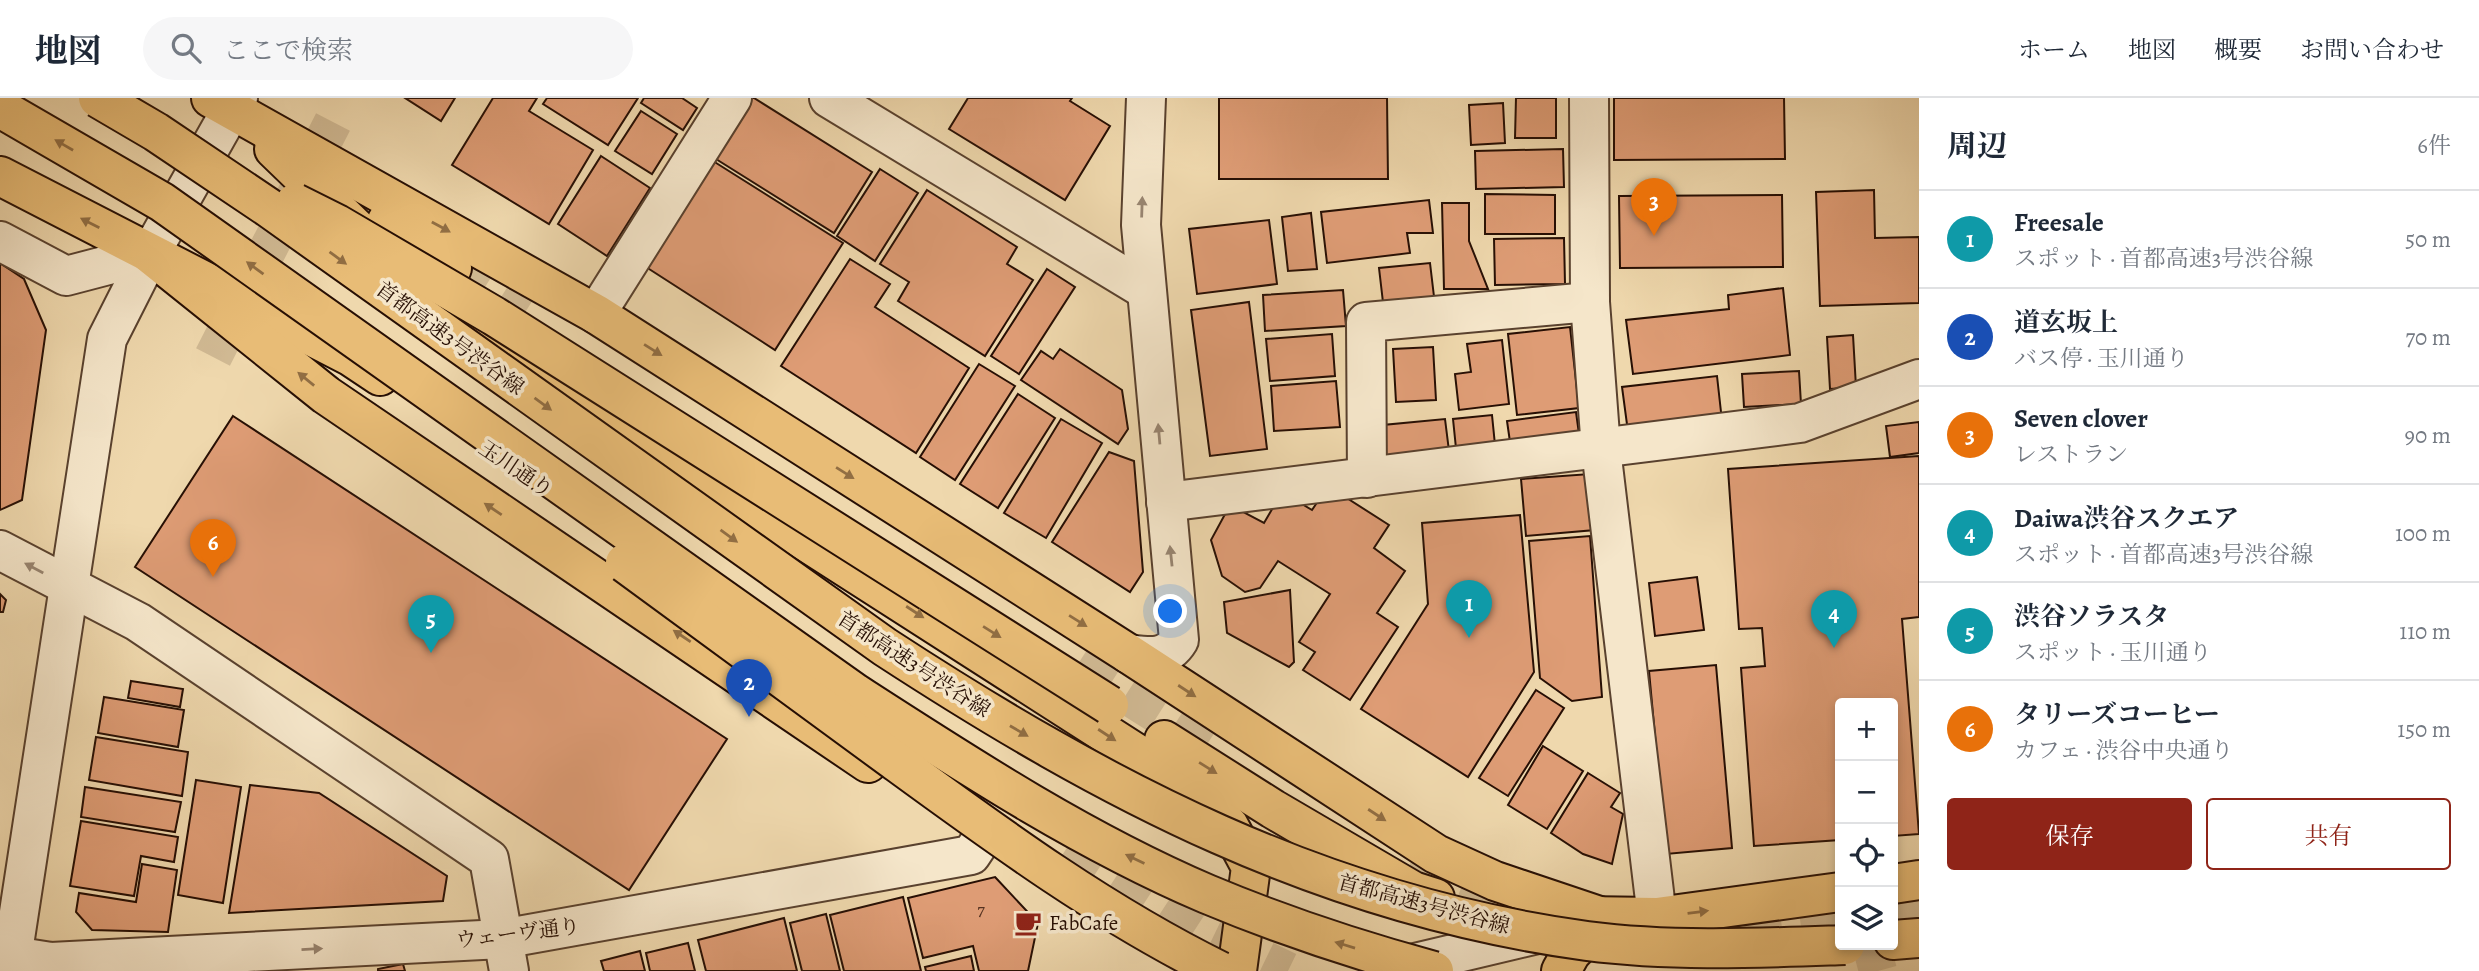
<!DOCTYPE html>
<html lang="ja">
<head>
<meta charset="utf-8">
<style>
	body { margin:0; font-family:Alegreya,"Noto Serif JP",serif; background:#f6f6f7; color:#1f2937 }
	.controls { position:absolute; right:21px; bottom:21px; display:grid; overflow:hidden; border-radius:7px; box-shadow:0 4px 10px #0003 }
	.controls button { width:63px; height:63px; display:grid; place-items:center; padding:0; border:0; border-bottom:2px solid #e0e1e3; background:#fff; color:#1f2937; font:35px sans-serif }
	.you { position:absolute; left:1171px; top:514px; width:24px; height:24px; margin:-18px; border:5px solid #fff; border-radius:50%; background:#1a73e8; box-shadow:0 0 0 10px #1a73e833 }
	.badge { display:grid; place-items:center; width:46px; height:46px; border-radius:50%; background:#8f2418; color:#fff; font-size:23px; font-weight:700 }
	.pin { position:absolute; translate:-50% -58px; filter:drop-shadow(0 2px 4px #0008) }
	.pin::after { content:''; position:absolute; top:37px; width:24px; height:21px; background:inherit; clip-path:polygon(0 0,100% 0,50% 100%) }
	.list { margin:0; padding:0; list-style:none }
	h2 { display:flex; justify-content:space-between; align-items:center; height:91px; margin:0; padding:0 28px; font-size:30px }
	h2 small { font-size:23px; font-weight:400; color:#747a83 }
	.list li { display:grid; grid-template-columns:46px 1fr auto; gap:21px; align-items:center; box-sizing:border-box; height:98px; padding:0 28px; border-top:2px solid #e0e1e3 }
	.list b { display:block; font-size:26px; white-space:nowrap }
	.list p { margin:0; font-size:23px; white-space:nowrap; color:#747a83 }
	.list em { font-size:23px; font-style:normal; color:#747a83 }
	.actions { display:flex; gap:14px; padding:21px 28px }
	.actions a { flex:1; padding:16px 0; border:2px solid #8f2418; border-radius:7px; text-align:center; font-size:24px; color:#8f2418 }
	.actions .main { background:#8f2418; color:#fff }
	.icon { flex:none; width:38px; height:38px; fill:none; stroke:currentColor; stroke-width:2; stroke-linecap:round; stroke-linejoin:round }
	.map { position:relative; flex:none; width:1919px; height:873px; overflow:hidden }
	header { display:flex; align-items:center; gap:42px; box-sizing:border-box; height:98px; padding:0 35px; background:#fff; border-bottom:2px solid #e0e1e3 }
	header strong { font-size:33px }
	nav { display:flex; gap:38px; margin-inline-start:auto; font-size:24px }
	.search { width:490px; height:63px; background:#f6f6f7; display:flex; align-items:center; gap:18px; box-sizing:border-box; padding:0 24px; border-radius:38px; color:#747a83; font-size:26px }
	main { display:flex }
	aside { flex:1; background:#fff }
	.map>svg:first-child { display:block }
</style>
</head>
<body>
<header>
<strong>地図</strong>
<div class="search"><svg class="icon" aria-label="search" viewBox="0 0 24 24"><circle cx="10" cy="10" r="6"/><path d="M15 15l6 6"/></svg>ここで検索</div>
<nav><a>ホーム</a><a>地図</a><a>概要</a><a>お問い合わせ</a></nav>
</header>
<main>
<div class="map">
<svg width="1919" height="873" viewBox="0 0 1919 873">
	<rect width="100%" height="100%" fill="#efd8ad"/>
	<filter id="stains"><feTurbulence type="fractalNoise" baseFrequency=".00286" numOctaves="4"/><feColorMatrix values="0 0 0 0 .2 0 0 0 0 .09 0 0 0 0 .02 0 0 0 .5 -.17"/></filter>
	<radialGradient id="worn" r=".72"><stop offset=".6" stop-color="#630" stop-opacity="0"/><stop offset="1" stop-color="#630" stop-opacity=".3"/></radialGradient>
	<g fill="#de9c75" stroke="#270f04" stroke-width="2">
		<polygon points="405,0 455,0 441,23"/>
		<polygon points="493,0 537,0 529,13 593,52 549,126 452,67"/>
		<polygon points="547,0 638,0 608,47 543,6"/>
		<polygon points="644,0 682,0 697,10 683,32 641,5"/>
		<polygon points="743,0 754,0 872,74 834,135 708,56"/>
		<polygon points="968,0 1072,0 1070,3 1110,28 1065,102 949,31"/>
		<polygon points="1219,0 1387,0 1388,81 1219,81"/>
		<polygon points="1516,0 1556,0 1556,40 1515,40"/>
		<polygon points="1614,0 1784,0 1785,61 1614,62"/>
		<polygon points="1503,5 1505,45 1471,47 1469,7"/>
		<polygon points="641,13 677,36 652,76 615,53"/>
		<polygon points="1563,51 1564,89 1476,91 1475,53"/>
		<polygon points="601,58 650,90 607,158 558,126"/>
		<polygon points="713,63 843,145 775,252 646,169"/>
		<polygon points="880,71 918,95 875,163 837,138"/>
		<polygon points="927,92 1017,149 1007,166 1033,182 985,258 898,203 909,184 880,166"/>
		<polygon points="1874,92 1875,140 1919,139 1919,205 1820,208 1816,94"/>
		<polygon points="1485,96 1555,97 1555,136 1485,136"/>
		<polygon points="1782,97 1783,169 1620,170 1619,98"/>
		<polygon points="1429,102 1433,135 1407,135 1410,155 1327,165 1321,114"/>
		<polygon points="1442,105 1469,105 1469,143 1488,191 1444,191"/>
		<polygon points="1311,115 1317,171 1288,173 1282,119"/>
		<polygon points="1269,122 1277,186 1197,196 1189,131"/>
		<polygon points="1564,140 1565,186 1495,187 1494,141"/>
		<polygon points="850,161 890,186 875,209 969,270 916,355 781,268"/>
		<polygon points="0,165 24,181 46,232 22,402 0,412"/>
		<polygon points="1430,165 1435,207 1384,213 1379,170"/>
		<polygon points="1047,171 1075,189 1019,276 991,258"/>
		<polygon points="1783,190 1790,257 1633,276 1626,222 1729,211 1728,197"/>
		<polygon points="1343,192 1346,228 1265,233 1263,197"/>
		<polygon points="1249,204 1267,351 1210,358 1191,212"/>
		<polygon points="1570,229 1579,310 1517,317 1508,236"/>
		<polygon points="1332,236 1335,278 1270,283 1266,241"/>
		<polygon points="1853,237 1856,289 1830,291 1827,239"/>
		<polygon points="1502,242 1509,306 1459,312 1455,276 1471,274 1467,246"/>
		<polygon points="1433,249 1436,302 1396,304 1393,251"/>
		<polygon points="1060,251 1122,292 1128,331 1118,346 1021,282 1041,253 1053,261"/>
		<polygon points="979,266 1015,288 955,382 920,359"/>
		<polygon points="1799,273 1801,306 1744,309 1742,276"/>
		<polygon points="1717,278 1722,323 1628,334 1622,289"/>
		<polygon points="1336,283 1340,329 1274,333 1271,288"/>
		<polygon points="1018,296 1055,320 998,410 960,386"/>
		<polygon points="1576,314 1580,343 1511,351 1507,323"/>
		<polygon points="1492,317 1496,357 1457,360 1453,321"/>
		<polygon points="233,318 727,641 629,792 135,469"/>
		<polygon points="1061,321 1102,345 1046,440 1004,415"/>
		<polygon points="1445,321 1450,361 1387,368 1383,327"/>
		<polygon points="1919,324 1919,355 1890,359 1886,328"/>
		<polygon points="1109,354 1134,363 1143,474 1130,494 1052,444"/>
		<polygon points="1919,358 1919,519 1902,521 1919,736 1893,738 1893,605 1840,605 1840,742 1754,748 1741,570 1765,568 1762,530 1739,531 1728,371"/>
		<polygon points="1590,376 1595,432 1526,438 1521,381"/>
		<polygon points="1328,388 1389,427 1374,450 1405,473 1377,515 1398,529 1350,602 1303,572 1315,554 1299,544 1330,496 1278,463 1260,490 1245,494 1222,478 1211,442 1230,407 1264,425 1282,394 1312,412"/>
		<polygon points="1520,417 1534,574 1468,679 1361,611 1428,506 1422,425"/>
		<polygon points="1590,438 1602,599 1572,603 1540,580 1529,443"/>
		<polygon points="1697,479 1704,532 1655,538 1649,485"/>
		<polygon points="1290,492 1294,564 1289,569 1227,535 1224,504"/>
		<polygon points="0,496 6,502 3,514 0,514"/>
		<polygon points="1716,567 1732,750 1666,756 1649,573"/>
		<polygon points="131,583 183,591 180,609 128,600"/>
		<polygon points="1536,592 1564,610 1508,698 1479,680"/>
		<polygon points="104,599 184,612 178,649 98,635"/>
		<polygon points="96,639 188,654 182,698 89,682"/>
		<polygon points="1543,648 1583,673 1547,731 1508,707"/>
		<polygon points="1588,675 1620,695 1611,709 1623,716 1612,766 1583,756 1551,735"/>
		<polygon points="196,682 241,689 223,805 178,797"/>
		<polygon points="250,687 319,695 447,778 443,803 229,815"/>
		<polygon points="85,689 181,704 175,734 81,719"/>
		<polygon points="81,723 178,739 174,764 141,758 134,798 70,788"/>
		<polygon points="142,766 177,772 168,834 92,832 76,814 79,795 136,804"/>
		<polygon points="995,779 1038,825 1028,873 979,873 973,848 923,860 908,800"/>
		<polygon points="903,799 921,873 844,873 830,817"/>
		<polygon points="826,816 840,873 802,873 790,825"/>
		<polygon points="784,820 797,873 706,873 698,842"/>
		<polygon points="688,845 695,873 650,873 646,855"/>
		<polygon points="640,853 645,873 604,873 601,863"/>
		<polygon points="971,858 974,873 926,873 925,869"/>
		<polygon points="403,866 405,873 378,873 378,871"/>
	</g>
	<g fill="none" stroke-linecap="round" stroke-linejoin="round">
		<g stroke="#d1ba94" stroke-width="38" stroke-dasharray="38 19" stroke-linecap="butt">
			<polyline points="213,259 333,24"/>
			<polyline points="1871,847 1878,873"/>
		</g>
		<g stroke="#d1ba94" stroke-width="38" stroke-dasharray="38 19" stroke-linecap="butt">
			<polyline points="452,170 524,216"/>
			<polyline points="1078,566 1213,652"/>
			<polyline points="1070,745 1207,834 1288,873"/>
			<path d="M1407,772C1445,791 1483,807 1524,817"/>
			<polyline points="1893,809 1919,805"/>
			<polyline points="1687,836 1730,832 1840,817"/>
		</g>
		<g stroke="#59412e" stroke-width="42">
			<g id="minor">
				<polyline points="829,0 1146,192"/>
				<polyline points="1589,0 1590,204 1601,351 1657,819"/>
				<polyline points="0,143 66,178 150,156"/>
				<polyline points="596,216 732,0"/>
				<polyline points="1367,380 1366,224 1590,204"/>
				<polyline points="1166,404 1800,325 1919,281"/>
				<polyline points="0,452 138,524 489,761 509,873"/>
				<path d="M1129,556C1150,559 1167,562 1179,542L1141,127L1146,0"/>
				<polyline points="0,856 51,864 502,841 971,757 981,742"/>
				<polyline points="1394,870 1546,834"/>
				<polyline points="10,873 107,241 150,156 238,0"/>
			</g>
		</g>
		<g stroke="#270f04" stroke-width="42">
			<g id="highway">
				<polyline points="211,0 596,216 1129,556 1436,756 1495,783 1605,820"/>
				<polyline points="274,51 359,133"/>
				<polyline points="0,78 350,258 380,278"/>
				<polyline points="387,123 452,170"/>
				<polyline points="150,156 326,297 868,665"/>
				<polyline points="408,179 437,207 1192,691 1229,728 1251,769 1237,873"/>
				<polyline points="1164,642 1273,711 1413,793 1435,800"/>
				<polyline points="1893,786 1919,782"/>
				<polyline points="1582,818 1657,819 1840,794"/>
				<polyline points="1893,842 1919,840"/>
				<polyline points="1561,873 1571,855 1604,821"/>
			</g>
		</g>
		<use href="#minor" stroke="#f5e6ca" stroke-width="38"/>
		<use href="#highway" stroke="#e8bc76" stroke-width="38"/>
		<g stroke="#270f04" stroke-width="42" stroke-linecap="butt">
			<g id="highway-bridge">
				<path d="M98,0L156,34L269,110L885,549C1106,693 1322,807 1587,843C1672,854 1759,850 1845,847"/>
				<path d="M0,10L162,104L855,595C968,668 1083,743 1207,796C1281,827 1356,852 1434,873"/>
				<polyline points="295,105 337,126 494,218 1109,607"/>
				<path d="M625,465C715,531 805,597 895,663C999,739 1104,816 1220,873"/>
			</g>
		</g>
		<use href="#highway-bridge" stroke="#e8bc76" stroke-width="38"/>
	</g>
	<defs><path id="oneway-solid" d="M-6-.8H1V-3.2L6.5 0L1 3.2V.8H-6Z" transform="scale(1.75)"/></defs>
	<g fill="#916e43">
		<use href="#oneway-solid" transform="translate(64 47) rotate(-150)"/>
		<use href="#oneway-solid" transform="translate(90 125) rotate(-153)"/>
		<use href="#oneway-solid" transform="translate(441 129) rotate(29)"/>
		<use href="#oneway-solid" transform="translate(338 160) rotate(36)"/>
		<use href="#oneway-solid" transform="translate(255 170) rotate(-144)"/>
		<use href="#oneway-solid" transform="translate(653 252) rotate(32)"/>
		<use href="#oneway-solid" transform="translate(306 281) rotate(-141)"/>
		<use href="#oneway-solid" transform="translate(543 306) rotate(36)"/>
		<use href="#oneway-solid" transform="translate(845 375) rotate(32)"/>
		<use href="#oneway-solid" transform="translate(493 411) rotate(-146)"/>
		<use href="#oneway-solid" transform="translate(729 438) rotate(36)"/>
		<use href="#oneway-solid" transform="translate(915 514) rotate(33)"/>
		<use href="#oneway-solid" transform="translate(1078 523) rotate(32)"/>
		<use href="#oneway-solid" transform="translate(992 534) rotate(32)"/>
		<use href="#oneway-solid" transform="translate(682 538) rotate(-146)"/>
		<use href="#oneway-solid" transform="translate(1187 593) rotate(33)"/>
		<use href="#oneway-solid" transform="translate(1019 633) rotate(30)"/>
		<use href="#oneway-solid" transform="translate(1107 637) rotate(33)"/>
		<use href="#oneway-solid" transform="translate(1208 670) rotate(32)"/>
		<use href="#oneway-solid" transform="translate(1377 717) rotate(33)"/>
		<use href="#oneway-solid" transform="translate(1135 761) rotate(-154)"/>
		<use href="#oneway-solid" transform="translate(1698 814) rotate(-7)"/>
		<use href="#oneway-solid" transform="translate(1345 847) rotate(-163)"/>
	</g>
	<g fill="#988571">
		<use href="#oneway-solid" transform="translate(1142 109) rotate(-88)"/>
		<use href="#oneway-solid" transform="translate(1159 336) rotate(-95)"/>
		<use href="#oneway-solid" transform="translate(1171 458) rotate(-96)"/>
		<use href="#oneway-solid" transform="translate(34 470) rotate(-152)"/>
		<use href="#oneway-solid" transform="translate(312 851) rotate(-3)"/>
	</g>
	<defs>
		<g id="cafe-bare" transform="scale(2.1)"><path d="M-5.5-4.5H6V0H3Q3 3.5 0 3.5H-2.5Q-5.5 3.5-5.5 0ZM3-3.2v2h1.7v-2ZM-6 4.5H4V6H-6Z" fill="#8f2418" stroke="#f5e6ca" stroke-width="2.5" paint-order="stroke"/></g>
	</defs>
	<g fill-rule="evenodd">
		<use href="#cafe-bare" x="1028" y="825"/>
	</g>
	<g text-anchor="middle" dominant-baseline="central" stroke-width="7" stroke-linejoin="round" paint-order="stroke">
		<g font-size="18" fill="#553220">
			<text x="981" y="811">7</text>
		</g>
		<g font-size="21" fill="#270f04" stroke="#f5e6ca">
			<text transform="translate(450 240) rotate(36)">首都高速3号渋谷線</text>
			<text transform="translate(516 371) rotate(34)">玉川通り</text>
			<text transform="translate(914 566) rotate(33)">首都高速3号渋谷線</text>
			<text transform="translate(1424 806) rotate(15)">首都高速3号渋谷線</text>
			<text transform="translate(518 835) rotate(-7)">ウェーヴ通り</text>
		</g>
		<g font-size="21" fill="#270f04" stroke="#f5e6ca" text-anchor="start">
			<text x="1049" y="825">FabCafe</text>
		</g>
	</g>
	<rect width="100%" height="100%" filter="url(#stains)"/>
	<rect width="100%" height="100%" fill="url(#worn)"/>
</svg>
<div class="controls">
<button>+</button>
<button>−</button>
<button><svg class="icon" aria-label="locate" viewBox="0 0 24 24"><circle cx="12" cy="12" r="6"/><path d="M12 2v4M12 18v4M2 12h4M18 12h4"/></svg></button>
<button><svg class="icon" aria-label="layers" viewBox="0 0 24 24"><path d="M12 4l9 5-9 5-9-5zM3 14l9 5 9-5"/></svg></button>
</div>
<div class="you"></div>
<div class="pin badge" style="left:1469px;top:540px;background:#0f9aa8">1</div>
<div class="pin badge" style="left:749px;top:619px;background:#1a4fb4">2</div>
<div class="pin badge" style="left:1654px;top:138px;background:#e8710a">3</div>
<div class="pin badge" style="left:1834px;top:550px;background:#0f9aa8">4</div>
<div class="pin badge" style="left:431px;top:555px;background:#0f9aa8">5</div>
<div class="pin badge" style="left:213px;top:479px;background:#e8710a">6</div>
</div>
<aside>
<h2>周辺<small>6件</small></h2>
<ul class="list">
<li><span class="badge" style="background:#0f9aa8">1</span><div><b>Freesale</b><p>スポット · 首都高速3号渋谷線</p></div><em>50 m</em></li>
<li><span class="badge" style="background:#1a4fb4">2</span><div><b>道玄坂上</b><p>バス停 · 玉川通り</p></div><em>70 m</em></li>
<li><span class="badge" style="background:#e8710a">3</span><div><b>Seven clover</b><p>レストラン</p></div><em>90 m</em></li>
<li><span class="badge" style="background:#0f9aa8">4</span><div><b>Daiwa渋谷スクエア</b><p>スポット · 首都高速3号渋谷線</p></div><em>100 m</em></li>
<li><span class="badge" style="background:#0f9aa8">5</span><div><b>渋谷ソラスタ</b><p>スポット · 玉川通り</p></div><em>110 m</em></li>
<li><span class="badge" style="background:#e8710a">6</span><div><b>タリーズコーヒー</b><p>カフェ · 渋谷中央通り</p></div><em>150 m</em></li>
</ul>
<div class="actions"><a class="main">保存</a><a>共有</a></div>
</aside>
</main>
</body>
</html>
